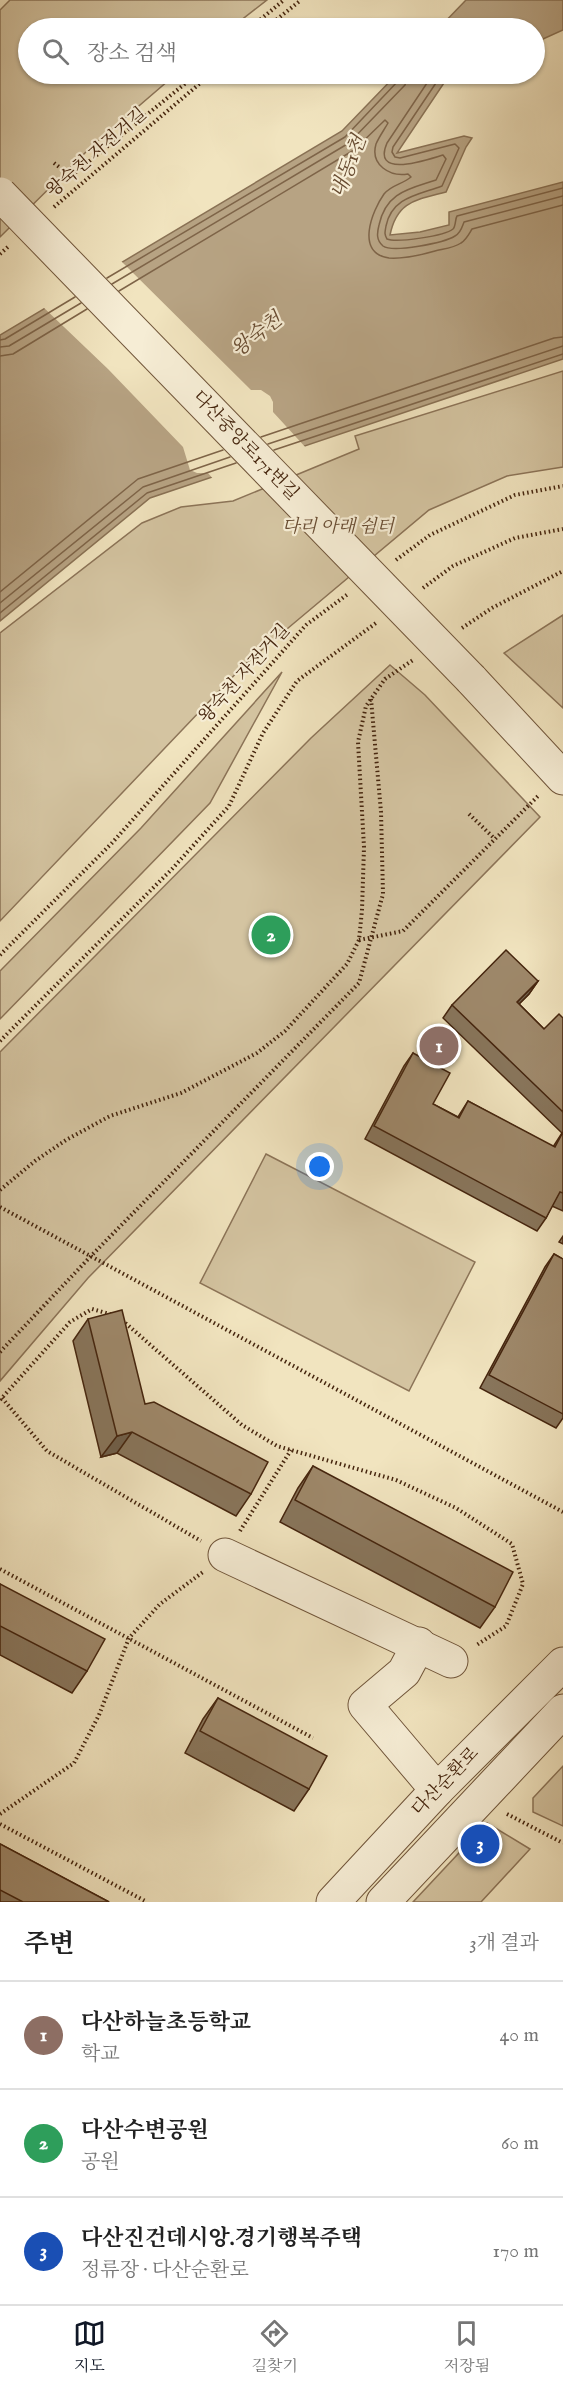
<!DOCTYPE html>
<html lang="ko">
<head>
<meta charset="utf-8">
<style>
	body { margin:0; font-family:"IM FELL English","Noto Serif KR",serif; background:#f6f6f6; color:#222 }
	.you { position:absolute; left:320px; top:1167px; width:21px; height:21px; margin:-15px; border:4px solid #fff; border-radius:50%; background:#1a73e8; box-shadow:0 0 0 9px #1a73e833 }
	.badge { display:grid; place-items:center; width:39px; height:39px; border-radius:50%; background:#111827; color:#fff; font-size:20px; font-weight:700 }
	.pin { position:absolute; translate:-50% -50%; border:3px solid #fff; box-shadow:0 2px 6px #0006 }
	.list { margin:0; padding:0; list-style:none }
	h2 { display:flex; justify-content:space-between; align-items:center; height:78px; margin:0; padding:0 24px; font-size:26px }
	h2 small { font-size:20px; font-weight:400; color:#767676 }
	.list li { display:grid; grid-template-columns:39px 1fr auto; gap:18px; align-items:center; box-sizing:border-box; height:108px; padding:0 24px; border-top:2px solid #e0e0e0 }
	.list b { display:block; font-size:22px; white-space:nowrap }
	.list p { margin:0; font-size:20px; white-space:nowrap; color:#767676 }
	.list em { font-size:20px; font-style:normal; color:#767676 }
	.icon { flex:none; width:33px; height:33px; fill:none; stroke:currentColor; stroke-width:2; stroke-linecap:round; stroke-linejoin:round }
	.map { position:relative; flex:none; width:563px; height:1902px; overflow:hidden }
	.search { position:absolute; background:#fff; box-shadow:0 2px 4px #0004; left:18px; right:18px; top:18px; height:66px; display:flex; align-items:center; gap:15px; box-sizing:border-box; padding:0 21px; border-radius:33px; color:#767676; font-size:22px }
	.sheet { height:402px; background:#fff }
	nav { display:flex; justify-content:space-around; align-items:center; box-sizing:border-box; height:84px; border-top:2px solid #e0e0e0; background:#fff; font-size:16px; color:#767676 }
	nav a { display:grid; justify-items:center; gap:3px }
	nav .on { color:#111827 }
	.map>svg:first-child { display:block }
</style>
</head>
<body>
<div class="map">
<svg width="563" height="1902" viewBox="0 0 563 1902">
	<rect width="100%" height="100%" fill="#f1e4bf"/>
	<filter id="stains"><feTurbulence type="fractalNoise" baseFrequency=".00333" numOctaves="4"/><feColorMatrix values="0 0 0 0 .2 0 0 0 0 .09 0 0 0 0 .02 0 0 0 .5 -.17"/></filter>
	<radialGradient id="worn" r=".72"><stop offset=".6" stop-color="#630" stop-opacity="0"/><stop offset="1" stop-color="#630" stop-opacity=".3"/></radialGradient>
	<g fill="#d4c4a1" stroke="#8c7458" stroke-width="1.5">
		<polygon points="10,0 267,0 231,28 28,28 28,74 176,74 90,148 0,237 0,10"/>
		<polygon points="563,371 563,467 507,476 429,510 244,665 0,921 0,633 142,523 181,507 233,501 359,449 355,436"/>
		<polygon points="563,615 563,708 504,653"/>
		<polygon points="390,665 425,695 540,817 88,1278 0,1381 0,1052 311,738"/>
		<polygon points="282,672 210,803 0,1019 0,971 141,828"/>
		<polygon points="266,1154 475,1262 409,1391 200,1283"/>
		<polygon points="563,1766 563,1826 533,1812 533,1798"/>
		<polygon points="487,1823 530,1849 481,1902 413,1902"/>
	</g>
	<g fill="#b7a383" stroke="#897154" stroke-width="1.5">
		<polygon points="466,0 563,0 563,30 543,39 535,41 534,28 439,28"/>
		<path d="M397,74H450L397,153L464,136L472,138L466,147L446,192C416,200 397,201 390,235L420,232L449,225V212L563,182V359L150,498L0,621V335L342,131Z"/>
	</g>
	<polygon fill="#f1e4bf" points="120,260 251,390 261,390 270,396 273,402 273,412 307,449 214,480 208,473 197,473 190,470 183,447 108,369 42,306"/>
	<g fill="none" stroke-linecap="round" stroke-linejoin="round">
		<g stroke="#7e6448" stroke-width="1.5">
			<path d="M433,74L387,143C371,180 429,159 443,155L446,159L436,180C409,189 386,192 379,225C377,233 376,240 383,246C393,253 444,243 455,236C461,233 462,227 464,222L563,196"/>
			<path d="M442,74L393,147L392,152L395,157L400,158L455,144L459,148L442,186C418,195 392,197 386,226C385,232 384,234 387,239C396,243 445,236 453,229C456,226 455,219 457,216L563,188"/>
			<polyline points="107,278 345,137 399,80 401,74"/>
			<polyline points="112,284 349,143 405,85 408,74"/>
			<path d="M119,291L354,150L385,120L388,123C384,130 379,137 376,144C370,165 390,177 408,174L411,177C403,184 391,185 384,194C372,211 355,253 389,258C403,259 421,255 435,251C443,249 454,248 461,243C466,240 469,234 472,229L563,205"/>
			<polyline points="0,340 5,339 75,297"/>
			<polyline points="0,347 9,346 81,303"/>
			<polyline points="0,356 13,354 87,309"/>
			<polyline points="261,437 554,338 563,337"/>
			<polyline points="268,444 563,346"/>
			<polyline points="274,450 563,354"/>
			<polyline points="0,592 138,479 223,450"/>
			<polyline points="0,603 143,487 230,457"/>
			<polyline points="0,613 147,493 236,463"/>
		</g>
		<g stroke="#70553a" stroke-width="35">
			<g id="minor">
				<polyline points="471,679 563,778"/>
				<polyline points="225,1555 451,1661"/>
				<polyline points="419,1644 404,1672 365,1705 437,1790"/>
				<polyline points="333,1902 437,1790 563,1664"/>
				<polyline points="383,1902 563,1711"/>
			</g>
		</g>
		<g stroke="#45250e" stroke-width="4" stroke-dasharray="1.5 3" stroke-linecap="butt">
			<polyline points="250,28 284,0"/>
			<polyline points="266,28 301,0"/>
			<polyline points="54,163 71,176 197,74"/>
			<polyline points="54,207 211,74"/>
			<polyline points="0,254 10,245"/>
			<polyline points="396,560 430,535 515,495 563,486"/>
			<polyline points="423,588 453,566 515,538 563,529"/>
			<polyline points="462,628 492,608 563,571"/>
			<polyline points="469,814 495,839"/>
			<polyline points="359,940 403,931 538,796"/>
			<polyline points="0,955 112,843 306,625 348,594"/>
			<polyline points="0,1041 172,869 229,806 263,733 297,681 376,623"/>
			<polyline points="0,1190 35,1161 66,1140 110,1116 181,1093 257,1053 285,1031 347,964 359,940 362,910 364,847 358,742 366,706 385,679 413,660"/>
			<polyline points="0,1207 563,1512"/>
			<polyline points="122,1320 242,1425 277,1446 396,1480 456,1508 512,1544 523,1584 506,1626 475,1646"/>
			<polyline points="0,1352 91,1256 359,983 383,894 381,812 371,699"/>
			<polyline points="2,1398 47,1451 201,1541"/>
			<polyline points="0,1400 70,1322 92,1309 113,1315"/>
			<polyline points="240,1531 291,1450"/>
			<polyline points="0,1569 313,1738"/>
			<polyline points="0,1814 74,1763 99,1715 129,1638 160,1604 203,1572"/>
			<polyline points="507,1814 563,1843"/>
			<polyline points="0,1824 147,1902"/>
		</g>
		<use href="#minor" stroke="#f6edd5" stroke-width="33"/>
		<g stroke="#70553a" stroke-width="35" stroke-linecap="butt">
			<polyline id="minor-bridge" points="0,194 471,679"/>
		</g>
		<use href="#minor-bridge" stroke="#f6edd5" stroke-width="33"/>
	</g>
	<g fill="#88755b" stroke="#45250e" stroke-width="1.5">
		<polygon points="538,981 529,994 519,1004 544,1029 563,1018 563,1211 552,1206 546,1218 537,1231 365,1139 404,1066 413,1053 433,1104 458,1117 468,1101 553,1147 562,1133 443,1018 452,1005"/>
		<polygon points="563,1236 563,1244 559,1242"/>
		<polygon points="554,1254 563,1259 563,1418 556,1428 480,1388 545,1267"/>
		<polygon points="88,1319 145,1404 251,1494 236,1516 117,1453 101,1457 73,1341"/>
		<polygon points="313,1466 495,1607 480,1628 280,1522 298,1488"/>
		<polygon points="0,1584 87,1671 72,1693 0,1655"/>
		<polygon points="218,1698 309,1789 294,1811 185,1753 203,1719"/>
		<polygon points="0,1844 109,1902 0,1902"/>
	</g>
	<g fill="#6f5f4a" stroke="#45250e" stroke-width="1.5">
		<polygon points="538,981 529,994 508,1015 517,1002"/>
		<polygon points="132,1432 117,1453 101,1457 117,1436"/>
	</g>
	<g fill="#9e886a" stroke="#45250e" stroke-width="1.5">
		<polygon points="506,950 538,981 517,1002 544,1029 559,1014 563,1018 563,1112 452,1005"/>
		<polygon points="413,1053 450,1073 433,1104 459,1118 468,1101 555,1147 563,1132 563,1193 560,1192 546,1218 374,1126"/>
		<polygon points="554,1254 563,1259 563,1414 489,1375"/>
		<polygon points="122,1310 145,1404 154,1402 268,1462 251,1494 132,1432 117,1436 88,1319"/>
		<polygon points="313,1466 513,1572 495,1607 295,1500"/>
		<polygon points="0,1584 105,1639 87,1671 0,1626"/>
		<polygon points="218,1698 327,1756 309,1789 200,1731"/>
		<polygon points="0,1844 109,1902 23,1902 0,1890"/>
	</g>
	<g text-anchor="middle" dominant-baseline="central" stroke-width="4.5" stroke-linejoin="round" paint-order="stroke">
		<g font-size="18" fill="#45250e" stroke="#f6edd5">
			<text transform="translate(97 153) rotate(-41)">왕숙천 자전거길</text>
			<text transform="translate(245 446) rotate(46)">다산중앙로171번길</text>
			<text transform="translate(245 674) rotate(-48)">왕숙천 자전거길</text>
			<text transform="translate(446 1782) rotate(-46)">다산순환로</text>
		</g>
		<g font-size="18" font-style="italic" fill="#694d33" stroke="#f6edd5">
			<text x="338" y="527">다리 아래 쉼터</text>
		</g>
		<g font-size="20" font-style="italic" fill="#674b31" stroke="#f6edd5">
			<text transform="translate(349 167) rotate(-69)">내동1천</text>
			<text transform="translate(257 335) rotate(-38)">왕숙천</text>
		</g>
	</g>
	<rect width="100%" height="100%" filter="url(#stains)"/>
	<rect width="100%" height="100%" fill="url(#worn)"/>
</svg>
<div class="you"></div>
<div class="pin badge" style="left:439px;top:1046px;background:#8d6e63">1</div>
<div class="pin badge" style="left:271px;top:935px;background:#2e9e5b">2</div>
<div class="pin badge" style="left:480px;top:1844px;background:#1a4fb4">3</div>
<div class="search"><svg class="icon" aria-label="search" viewBox="0 0 24 24"><circle cx="10" cy="10" r="6"/><path d="M15 15l6 6"/></svg>장소 검색</div>
</div>
<section class="sheet">
<h2>주변<small>3개 결과</small></h2>
<ul class="list">
<li><span class="badge" style="background:#8d6e63">1</span><div><b>다산하늘초등학교</b><p>학교</p></div><em>40 m</em></li>
<li><span class="badge" style="background:#2e9e5b">2</span><div><b>다산수변공원</b><p>공원</p></div><em>60 m</em></li>
<li><span class="badge" style="background:#1a4fb4">3</span><div><b>다산진건데시앙.경기행복주택</b><p>정류장 · 다산순환로</p></div><em>170 m</em></li>
</ul>
</section>
<nav>
<a class="on"><svg class="icon" aria-label="map" viewBox="0 0 24 24"><path d="M3 6l6-2 6 2 6-2v14l-6 2-6-2-6 2zM9 4v14M15 6v14"/></svg>지도</a>
<a><svg class="icon" aria-label="directions" viewBox="0 0 24 24"><path d="M12 3l9 9-9 9-9-9zM9 14v-3h6M13 9l2 2-2 2"/></svg>길찾기</a>
<a><svg class="icon" aria-label="saved" viewBox="0 0 24 24"><path d="M7 4h10v16l-5-4-5 4z"/></svg>저장됨</a>
</nav>
</body>
</html>
